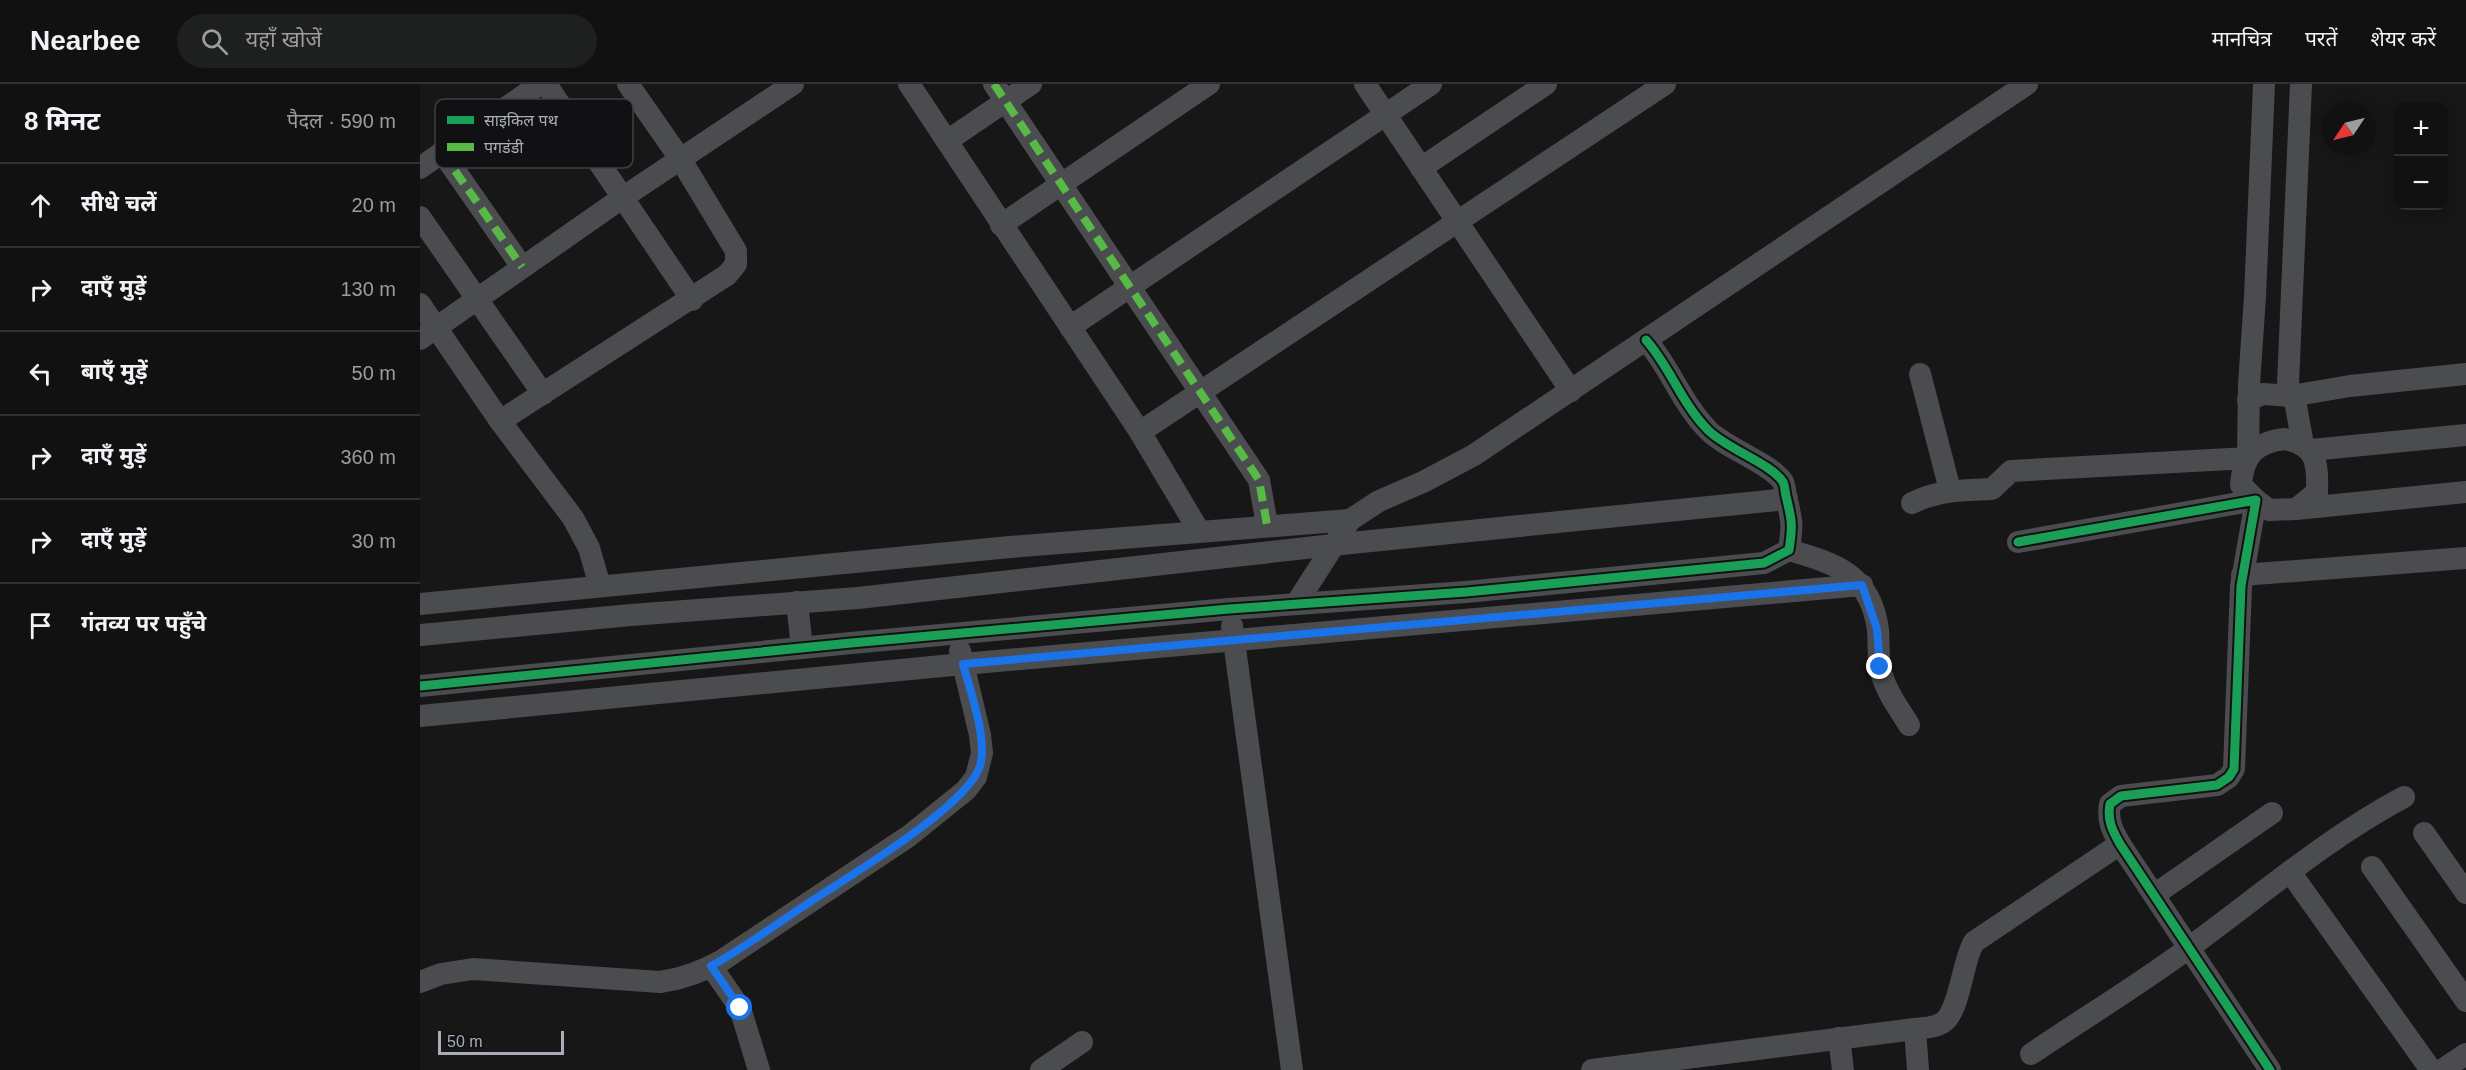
<!DOCTYPE html>
<html lang="hi">
<head>
<meta charset="utf-8">
<style>
	body { margin:0; font-family:Arial,"Noto Sans Devanagari",sans-serif; background:#1e1f1f; color:#f1f3f6 }
	.controls { position:absolute; right:18px; top:18px; display:grid; overflow:hidden; border-radius:12px; box-shadow:0 3px 15px #0003 }
	.controls button { width:54px; height:54px; display:grid; place-items:center; padding:0; border:0; border-bottom:2px solid #303131; background:#111; color:#f1f3f6; font:30px sans-serif }
	.compass { position:absolute; left:1902px; top:18px; width:54px; height:54px; border-radius:50%; background:#111; box-shadow:0 3px 15px #0003; rotate:235deg }
	.scale { position:absolute; left:18px; bottom:15px; width:126px; box-sizing:border-box; padding-left:6px; border:3px solid #a8adb8; border-top:0; font-size:16px; line-height:21px; white-space:nowrap; color:#a8adb8; -webkit-text-stroke:4px #111113; paint-order:stroke }
	.stop { position:absolute; width:18px; height:18px; margin:-14px; border:4px solid #1a73e8; border-radius:50%; background:#fff }
	.stop.end { background:#1a73e8; border-color:#fff; box-shadow:0 2px 6px #0008 }
	.list { margin:0; padding:0; list-style:none }
	h2 { display:flex; justify-content:space-between; align-items:center; height:78px; margin:0; padding:0 24px; font-size:26px }
	h2 small { font-size:20px; font-weight:400; color:#9c9d9f }
	.list li { display:grid; grid-template-columns:39px 1fr auto; gap:18px; align-items:center; box-sizing:border-box; height:84px; padding:0 24px; border-top:2px solid #303131 }
	.list b { display:block; font-size:22px; white-space:nowrap }
	.list em { font-size:20px; font-style:normal; color:#9c9d9f }
	.icon { flex:none; width:33px; height:33px; fill:none; stroke:currentColor; stroke-width:2; stroke-linecap:round; stroke-linejoin:round }
	.map { position:relative; flex:none; width:2046px; height:986px; overflow:hidden }
	header { display:flex; align-items:center; gap:36px; box-sizing:border-box; height:84px; padding:0 30px; background:#111; border-bottom:2px solid #303131 }
	header strong { font-size:28px }
	nav { display:flex; gap:33px; margin-inline-start:auto; font-size:21px }
	.search { width:420px; height:54px; background:#1e1f1f; display:flex; align-items:center; gap:15px; box-sizing:border-box; padding:0 21px; border-radius:33px; color:#9c9d9f; font-size:22px }
	main { display:flex }
	aside { flex:1; background:#111 }
	.map>svg:first-child { display:block }
</style>
</head>
<body>
<header>
<strong>Nearbee</strong>
<div class="search"><svg class="icon" aria-label="search" viewBox="0 0 24 24"><circle cx="10" cy="10" r="6"/><path d="M15 15l6 6"/></svg>यहाँ खोजें</div>
<nav><a>मानचित्र</a><a>परतें</a><a>शेयर करें</a></nav>
</header>
<main>
<aside>
<h2>8 मिनट<small>पैदल · 590 m</small></h2>
<ul class="list">
<li><svg class="icon" aria-label="ahead" viewBox="0 0 24 24"><path d="M12 20V5M6 11l6-6 6 6"/></svg><div><b>सीधे चलें</b></div><em>20 m</em></li>
<li><svg class="icon" aria-label="right" viewBox="0 0 24 24"><path d="M7 20v-9h11M14 6l5 5-5 5"/></svg><div><b>दाएँ मुड़ें</b></div><em>130 m</em></li>
<li><svg class="icon" aria-label="left" viewBox="0 0 24 24"><path d="M17 20v-9H6M10 6l-5 5 5 5"/></svg><div><b>बाएँ मुड़ें</b></div><em>50 m</em></li>
<li><svg class="icon" aria-label="right" viewBox="0 0 24 24"><path d="M7 20v-9h11M14 6l5 5-5 5"/></svg><div><b>दाएँ मुड़ें</b></div><em>360 m</em></li>
<li><svg class="icon" aria-label="right" viewBox="0 0 24 24"><path d="M7 20v-9h11M14 6l5 5-5 5"/></svg><div><b>दाएँ मुड़ें</b></div><em>30 m</em></li>
<li><svg class="icon" aria-label="arrive" viewBox="0 0 24 24"><path d="M6 21V4h12l-3 4 3 4H6"/></svg><div><b>गंतव्य पर पहुँचे</b></div></li>
</ul>
</aside>
<div class="map">
<svg width="2046" height="986" viewBox="0 0 2046 986">
	<rect width="100%" height="100%" fill="#171717"/>
	<g fill="none" stroke-linecap="round" stroke-linejoin="round">
		<g stroke="#4b4c50" stroke-width="22">
			<polyline points="126,0 272,216"/>
			<polyline points="489,0 720,348 779,447"/>
			<polyline points="574,0 839,396 847,441"/>
			<polyline points="945,0 1151,307"/>
			<polyline points="1881,0 1868,300 1876,322 1883,361"/>
			<polyline points="527,57 611,0"/>
			<polyline points="22,68 102,183"/>
			<polyline points="0,84 120,0"/>
			<polyline points="1001,84 1126,0"/>
			<polyline points="0,133 123,310"/>
			<polyline points="581,141 789,0"/>
			<polyline points="0,220 80,337 153,434 169,464 180,502"/>
			<polyline points="650,243 1011,0"/>
			<polyline points="0,255 202,114 373,0"/>
			<polyline points="1500,290 1530,406"/>
			<polyline points="1828,316 1843,310 1871,312 1930,302 2046,290"/>
			<polyline points="80,337 307,191 316,180 316,167 261,76 208,0"/>
			<polyline points="720,348 1245,0"/>
			<path d="M1865,355C1896,362 1898,377 1897,408L1876,425L1849,426L1836,416L1821,401C1823,371 1836,358 1865,355Z"/>
			<polyline points="1891,366 2046,351"/>
			<path d="M1492,419C1518,406 1543,406 1572,405L1591,387L1828,374L1829,300L1835,213L1844,0"/>
			<polyline points="1876,425 2046,408"/>
			<path d="M1598,458L1836,416L1821,502L1814,685L1809,693L1797,701L1701,712L1690,720C1687,736 1692,746 1700,760L1850,986"/>
			<path d="M1369,466C1416,480 1451,490 1458,546C1459,559 1458,571 1460,583C1464,605 1478,623 1489,641"/>
			<polyline points="1822,491 2046,474"/>
			<polyline points="377,518 382,564"/>
			<polyline points="0,520 590,463 930,436"/>
			<polyline points="876,520 930,436 959,417 1003,398 1054,371 1607,0"/>
			<polyline points="812,542 872,986"/>
			<polyline points="0,551 211,531 438,514 931,459 1367,415"/>
			<path d="M0,602L431,559L809,525L1046,508L1344,479L1369,466C1373,440 1372,437 1366,412C1365,408 1365,402 1363,398C1352,380 1305,364 1288,346C1262,320 1250,283 1226,256"/>
			<polyline points="0,632 543,580 1442,501"/>
			<polyline points="2004,749 2046,809"/>
			<polyline points="1952,783 2046,917"/>
			<polyline points="1870,788 2011,986"/>
			<polyline points="1734,811 1852,729"/>
			<polyline points="291,882 320,924 339,986"/>
			<path d="M0,898L21,890L53,885L240,898C263,895 281,888 301,877L489,752L546,706L556,693L562,669L560,651L540,567"/>
			<polyline points="1495,945 1498,986"/>
			<polyline points="1419,954 1423,986"/>
			<path d="M1611,970C1664,934 1719,901 1770,863C1840,812 1907,754 1984,713"/>
			<polyline points="621,986 662,958"/>
			<path d="M1172,986L1495,945C1503,944 1514,944 1522,939C1540,929 1542,877 1554,858L1700,760"/>
			<polyline points="2022,986 2046,970"/>
		</g>
		<g stroke="#58b947" stroke-width="8" stroke-dasharray="15 8" stroke-linecap="butt">
			<polyline points="574,0 839,396 847,441"/>
			<polyline points="22,68 102,183"/>
		</g>
		<g stroke="#111113" stroke-width="13">
			<g id="cycleway">
				<path d="M1598,458L1836,416L1821,502L1814,685L1809,693L1797,701L1701,712L1690,720C1687,736 1692,746 1700,760L1850,986"/>
				<path d="M0,602L431,559L809,525L1046,508L1344,479L1369,466C1373,440 1372,437 1366,412C1365,408 1365,402 1363,398C1352,380 1305,364 1288,346C1262,320 1250,283 1226,256"/>
			</g>
		</g>
		<use href="#cycleway" stroke="#1a9f57" stroke-width="9"/>
	</g>
	<g fill="none" stroke-linecap="round" stroke-linejoin="round">
		<path stroke="#1a73e8" stroke-width="8" d="M320,924L291,882C324,864 355,841 387,820C426,794 547,723 560,682C568,655 550,607 543,580L1442,501L1457,545L1460,583"/>
	</g>
	<rect x="15" y="15" width="198" height="69" rx="9" fill="#111113" stroke="#3e4045" stroke-width="1.5"/>
	<rect x="27" y="32" width="27" height="8" fill="#1a9f57"/>
	<rect x="27" y="59" width="27" height="8" fill="#58b947"/>
	<g font-size="16" fill="#a8adb8">
		<text x="64" y="42">साइकिल पथ</text>
		<text x="64" y="69">पगडंडी</text>
	</g>
</svg>
<div class="controls">
<button>+</button>
<button>−</button>
</div>
<svg class="compass" viewBox="-18 -18 36 36"><path d="M0-13l5 13h-10z" fill="#e53935"/><path d="M0 13l5-13h-10z" fill="#9c9d9f"/></svg>
<div class="scale">50 m</div>
<div class="stop" style="left:320px;top:924px"></div>
<div class="stop end" style="left:1460px;top:583px"></div>
</div>
</main>
</body>
</html>
